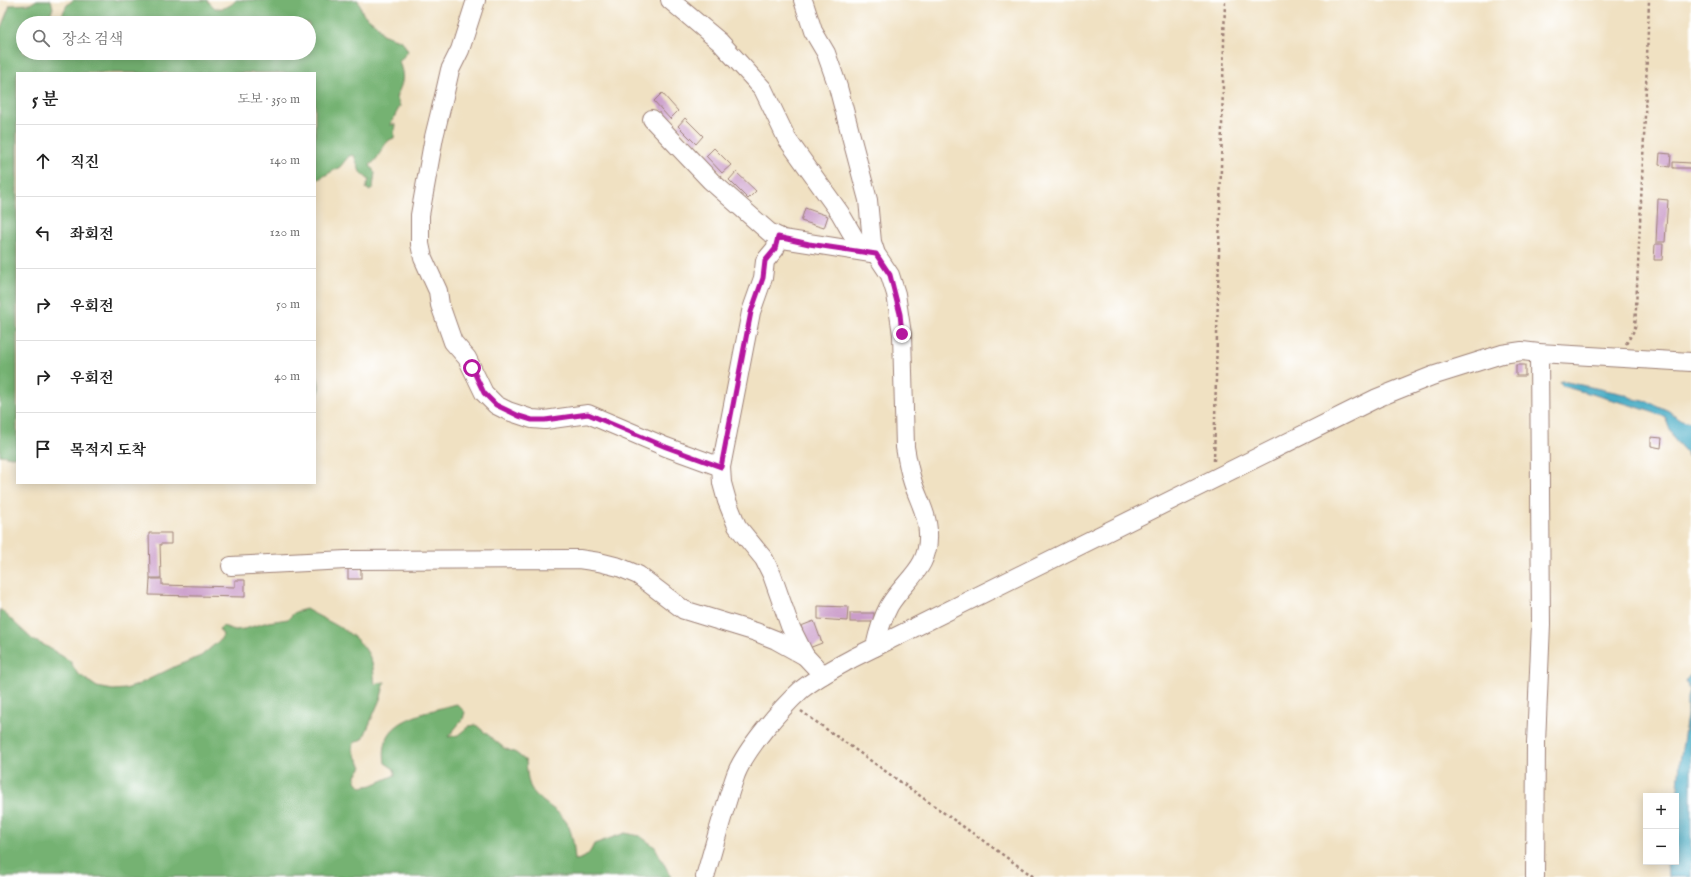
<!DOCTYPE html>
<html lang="ko">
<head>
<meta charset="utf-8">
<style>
	body { margin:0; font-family:"IM FELL English","Noto Serif KR",serif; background:#f6f6f6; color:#222 }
	.controls { position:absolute; right:12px; bottom:12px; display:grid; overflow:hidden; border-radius:0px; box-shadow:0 2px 10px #0003 }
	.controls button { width:36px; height:36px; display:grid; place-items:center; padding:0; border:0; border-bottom:1px solid #e0e0e0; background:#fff; color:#222; font:20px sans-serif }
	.stop { position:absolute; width:12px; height:12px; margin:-9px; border:3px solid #b5179e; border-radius:50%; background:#fff }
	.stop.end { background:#b5179e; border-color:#fff; box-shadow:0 1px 4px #0008 }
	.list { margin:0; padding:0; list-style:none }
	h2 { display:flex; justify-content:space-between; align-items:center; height:52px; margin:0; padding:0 16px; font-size:17px }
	h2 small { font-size:13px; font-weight:400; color:#767676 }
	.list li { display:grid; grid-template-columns:26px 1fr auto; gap:12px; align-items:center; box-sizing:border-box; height:72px; padding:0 16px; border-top:1px solid #e0e0e0 }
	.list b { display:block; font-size:15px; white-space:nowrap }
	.list em { font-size:13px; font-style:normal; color:#767676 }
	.icon { flex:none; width:22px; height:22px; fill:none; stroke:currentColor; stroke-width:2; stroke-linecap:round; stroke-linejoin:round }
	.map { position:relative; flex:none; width:1691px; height:877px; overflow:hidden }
	.search { position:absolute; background:#fff; box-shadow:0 2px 10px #0003; left:16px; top:16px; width:300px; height:44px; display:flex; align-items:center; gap:10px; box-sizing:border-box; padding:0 14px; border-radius:22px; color:#767676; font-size:15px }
	.panel { position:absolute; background:#fff; box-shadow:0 2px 10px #0003; left:16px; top:72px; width:300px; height:412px; border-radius:0px }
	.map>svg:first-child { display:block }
</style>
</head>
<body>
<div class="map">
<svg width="1691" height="877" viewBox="0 0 1691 877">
	<rect width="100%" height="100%" fill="#fff"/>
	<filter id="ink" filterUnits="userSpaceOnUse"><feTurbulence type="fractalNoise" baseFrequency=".025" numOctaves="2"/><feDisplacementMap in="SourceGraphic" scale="8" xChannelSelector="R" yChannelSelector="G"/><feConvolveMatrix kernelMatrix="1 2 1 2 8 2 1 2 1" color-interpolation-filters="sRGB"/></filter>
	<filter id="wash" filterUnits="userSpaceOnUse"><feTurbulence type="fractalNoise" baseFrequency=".012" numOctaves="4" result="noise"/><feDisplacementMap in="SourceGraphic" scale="16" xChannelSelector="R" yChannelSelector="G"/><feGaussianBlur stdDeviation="0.9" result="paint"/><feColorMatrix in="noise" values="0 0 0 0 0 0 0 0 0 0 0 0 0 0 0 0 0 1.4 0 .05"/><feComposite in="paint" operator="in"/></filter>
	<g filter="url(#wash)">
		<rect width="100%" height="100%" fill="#f0e1c2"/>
		<g fill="#74b272" stroke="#5f684e" fill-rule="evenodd">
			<path d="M37,0H51L53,8L47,21L60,19L67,5L73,0H207L215,8C224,9 230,7 236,0H358L363,14L377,25L382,34L402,41L408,51L399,62C405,77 403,83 396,97L400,106L390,125L395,124L394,138C382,141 382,157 370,165L375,173L373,187L370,191L366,188L369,180L360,172L354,155L349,156L340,167L315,181V73H17V456L12,457L0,455V50H1L0,30L10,5L30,4ZM23,23H309V53H23Z"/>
			<path d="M315,374C322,381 319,397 315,405Z"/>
			<path d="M0,609L33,640L46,646L70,661L77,673L97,687L113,690L125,689L135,686L176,666L201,656L220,640L223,635L219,629L223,626L235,630L244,629L268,622L288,619L295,612L306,609C329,623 364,634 372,663C374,669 374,678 375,685L377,683L385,682L381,697L363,739L354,743L353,750L362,767L356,775V781L361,787L372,785L395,775L394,769L385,763C380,730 400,721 427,712C437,709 447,706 457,704L465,712L463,719L448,737L458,735L469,726L476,725L504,748L516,753L526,761C527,769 527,779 530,786C537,802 558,808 567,823C573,834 574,848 575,860C586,859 590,853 594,844L625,833L640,836L655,847L671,877H0Z"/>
		</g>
		<g fill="#46acc5" stroke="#486678">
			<path d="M1562,381L1624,394L1634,399L1649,402L1669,411L1678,419L1691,422V461L1685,451L1673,438L1665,417C1632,404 1597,396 1562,386L1560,382Z"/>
			<polygon points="1691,674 1691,877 1668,877 1667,862 1676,862 1678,797 1676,794 1678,788 1680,761 1687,716 1687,698 1689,691 1686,680"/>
		</g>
		<g id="blocks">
			<g fill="#cb9dca">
				<polygon points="662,93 678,111 670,119 654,101"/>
				<polygon points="685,118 703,136 696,144 678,126"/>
				<polygon points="714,148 731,165 722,173 706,156"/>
				<polygon points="1660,153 1671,154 1670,167 1659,165"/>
				<polygon points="1673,162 1691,163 1691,168 1673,168"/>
				<polygon points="736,172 756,191 748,199 729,180"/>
				<polygon points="1658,199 1668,200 1665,242 1656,242"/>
				<polygon points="805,208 828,216 824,228 801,221"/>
				<polygon points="1655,244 1663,244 1662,260 1654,260"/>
				<rect x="1516" y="365" width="9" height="11"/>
				<polygon points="1651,437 1662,438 1661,448 1651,446"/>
				<polygon points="149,533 171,533 171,544 160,544 161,578 150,578"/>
				<rect x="348" y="568" width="13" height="11"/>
				<polygon points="150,579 162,579 162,585 235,587 235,580 245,580 245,597 149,595"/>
				<polygon points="818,606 848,607 847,621 818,619"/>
				<rect x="850" y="613" width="24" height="9"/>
				<polygon points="814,621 822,643 809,648 801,626"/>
			</g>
		</g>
	</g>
	<g filter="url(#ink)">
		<use href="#blocks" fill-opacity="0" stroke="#9d8076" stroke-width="1"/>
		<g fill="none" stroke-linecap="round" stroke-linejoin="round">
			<g stroke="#9d8076" stroke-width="20">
				<g id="minor">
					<polyline points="476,0 460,50 450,70 445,92 434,137 420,215 420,244 423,258 438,291 440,305 453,342 467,358 484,393 496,405 508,411 532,419 545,420 588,414 666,447 721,467 722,483 727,501 737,526 764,559 772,575 790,626 805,656"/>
					<polyline points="670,0 720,42 763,89 787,139 840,213 862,251"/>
					<path d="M803,0L813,31L826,53L838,87L868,200L872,242L876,254L890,275L896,294L902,334L905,447C907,459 909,471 913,483C918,499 928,515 928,533C930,569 905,579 889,606C882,619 878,633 875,647"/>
					<polyline points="652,119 711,181 769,232 783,239 871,253"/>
					<polyline points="721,467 751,312 763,278 765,261 775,249 779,237"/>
					<polyline points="231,566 346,560 579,559 599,562 619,567 638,575 684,610 756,632 776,640 805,656 823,675"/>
					<path d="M705,877C715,843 724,808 736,774C746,749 780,709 801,690C817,677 835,668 853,658L1377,398L1432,376L1502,354L1522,351L1539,353L1691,362"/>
					<polyline points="1535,877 1536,743 1541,624 1539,353"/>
				</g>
			</g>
			<g stroke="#9d8076" stroke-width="2.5" stroke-dasharray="3 3" stroke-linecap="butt">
				<polyline points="1626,344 1635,329 1636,308 1645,116 1649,0"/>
				<polyline points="1214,461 1225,0"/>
				<polyline points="801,711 1034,877"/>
			</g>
			<use href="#minor" stroke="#fff" stroke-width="18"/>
		</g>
	</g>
	<g fill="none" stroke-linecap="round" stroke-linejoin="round" filter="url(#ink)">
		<polyline stroke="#b5179e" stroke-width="5" points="472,368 484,393 496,405 519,416 532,420 545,420 588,414 666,447 721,467 751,312 763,278 765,261 775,249 778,237 809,244 876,254 890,275 900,314 902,334"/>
	</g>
</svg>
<div class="controls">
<button>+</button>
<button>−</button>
</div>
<div class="stop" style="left:472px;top:368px"></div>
<div class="stop end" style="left:902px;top:334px"></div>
<div class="search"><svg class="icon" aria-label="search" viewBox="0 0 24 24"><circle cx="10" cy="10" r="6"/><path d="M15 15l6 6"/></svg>장소 검색</div>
<section class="panel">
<h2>5 분<small>도보 · 350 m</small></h2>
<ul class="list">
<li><svg class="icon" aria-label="ahead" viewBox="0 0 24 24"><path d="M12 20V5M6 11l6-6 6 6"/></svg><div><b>직진</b></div><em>140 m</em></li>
<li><svg class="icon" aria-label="left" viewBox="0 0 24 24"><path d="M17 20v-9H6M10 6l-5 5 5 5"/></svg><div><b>좌회전</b></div><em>120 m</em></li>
<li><svg class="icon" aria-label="right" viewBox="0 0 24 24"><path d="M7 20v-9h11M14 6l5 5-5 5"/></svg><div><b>우회전</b></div><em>50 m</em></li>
<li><svg class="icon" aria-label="right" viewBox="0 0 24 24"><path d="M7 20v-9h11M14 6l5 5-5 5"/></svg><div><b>우회전</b></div><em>40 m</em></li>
<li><svg class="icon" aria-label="arrive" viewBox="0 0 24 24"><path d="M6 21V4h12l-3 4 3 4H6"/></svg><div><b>목적지 도착</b></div></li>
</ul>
</section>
</div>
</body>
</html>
